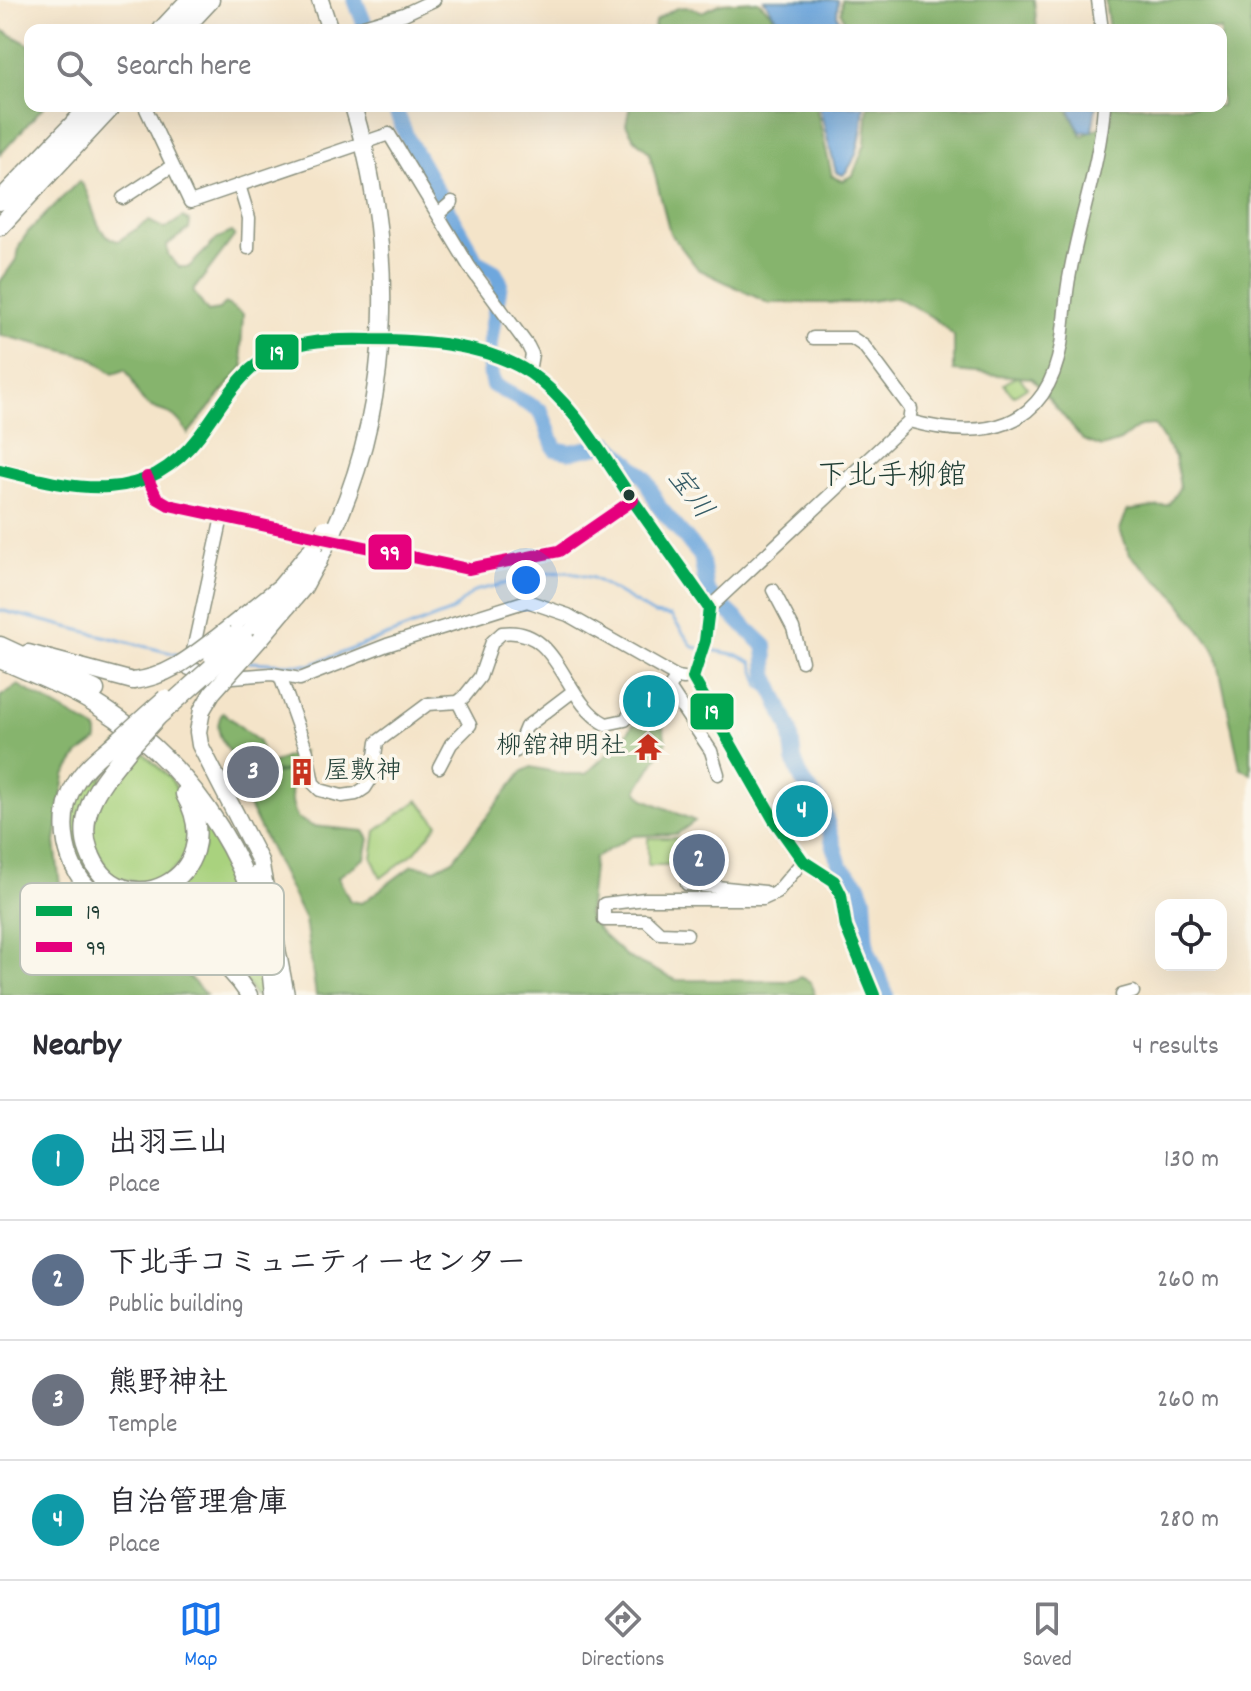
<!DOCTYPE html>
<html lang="en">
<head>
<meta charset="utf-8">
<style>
	body { margin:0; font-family:Dekko,"Klee One",sans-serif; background:#f2f2f3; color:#2b2b33 }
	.controls { position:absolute; right:24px; bottom:24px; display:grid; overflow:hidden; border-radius:16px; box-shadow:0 8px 32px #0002 }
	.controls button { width:72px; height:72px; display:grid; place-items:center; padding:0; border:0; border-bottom:2px solid #e1e1e2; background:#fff; color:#2b2b33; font:40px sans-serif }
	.you { position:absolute; left:526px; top:580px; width:28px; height:28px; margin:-20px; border:6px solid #fff; border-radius:50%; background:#1a73e8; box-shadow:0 0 0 12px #1a73e833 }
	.badge { display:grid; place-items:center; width:52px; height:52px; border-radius:50%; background:#1a73e8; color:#fff; font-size:26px; font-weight:700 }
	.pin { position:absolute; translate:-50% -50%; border:4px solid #fff; box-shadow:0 2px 8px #0006 }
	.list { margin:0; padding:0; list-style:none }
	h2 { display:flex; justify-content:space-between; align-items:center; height:104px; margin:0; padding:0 32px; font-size:34px }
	h2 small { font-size:26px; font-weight:400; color:#7c7c81 }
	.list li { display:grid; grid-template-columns:52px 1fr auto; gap:24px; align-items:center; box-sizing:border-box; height:120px; padding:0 32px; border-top:2px solid #e1e1e2 }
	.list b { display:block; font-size:30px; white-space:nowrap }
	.list p { margin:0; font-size:26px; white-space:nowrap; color:#7c7c81 }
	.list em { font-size:26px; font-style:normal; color:#7c7c81 }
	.icon { flex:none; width:44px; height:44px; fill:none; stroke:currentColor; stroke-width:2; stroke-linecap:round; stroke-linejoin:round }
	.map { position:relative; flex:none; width:1251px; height:995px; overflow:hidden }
	.search { position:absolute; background:#fff; box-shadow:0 8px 32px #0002; left:24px; right:24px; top:24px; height:88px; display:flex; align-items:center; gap:20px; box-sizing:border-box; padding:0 28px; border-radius:16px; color:#7c7c81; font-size:30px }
	.sheet { height:584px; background:#fff }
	nav { display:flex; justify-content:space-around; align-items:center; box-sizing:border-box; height:112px; border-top:2px solid #e1e1e2; background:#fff; font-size:22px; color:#7c7c81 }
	nav a { display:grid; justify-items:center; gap:4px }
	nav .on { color:#1a73e8 }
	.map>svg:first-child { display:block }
</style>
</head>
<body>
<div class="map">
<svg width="1251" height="995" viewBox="0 0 1251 995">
	<rect width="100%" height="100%" fill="#fbf7ec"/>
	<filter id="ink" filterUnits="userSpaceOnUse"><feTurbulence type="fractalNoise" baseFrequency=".0125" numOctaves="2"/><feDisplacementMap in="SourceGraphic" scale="16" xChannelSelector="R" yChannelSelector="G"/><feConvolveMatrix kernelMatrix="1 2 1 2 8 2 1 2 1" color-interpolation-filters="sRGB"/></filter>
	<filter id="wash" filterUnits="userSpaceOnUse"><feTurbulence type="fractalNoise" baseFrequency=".006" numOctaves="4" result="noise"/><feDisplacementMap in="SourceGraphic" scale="32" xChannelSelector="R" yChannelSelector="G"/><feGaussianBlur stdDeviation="1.8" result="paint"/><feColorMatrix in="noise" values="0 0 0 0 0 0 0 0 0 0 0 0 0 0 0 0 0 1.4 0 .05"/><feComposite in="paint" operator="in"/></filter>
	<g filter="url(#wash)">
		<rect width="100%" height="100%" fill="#f4e4c9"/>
		<g fill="#a9d27e" stroke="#648859" stroke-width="2">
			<polygon points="1018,375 1027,387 1013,396 1004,384"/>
			<path d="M119,743L81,823L117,892L192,869L204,848L197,802L244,888L270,995H254L247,983C207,958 100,905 79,868C69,851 65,819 72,801C82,779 103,760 119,743Z"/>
			<polygon points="136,746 170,778 187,805 189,856 156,885 112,878 90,837 98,802"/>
			<polygon points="418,800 438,824 415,852 381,878 372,858 376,831"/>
			<rect x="648" y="838" width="29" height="27"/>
		</g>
		<g fill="#86b46d" stroke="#527850" stroke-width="2">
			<polygon points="842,0 1034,0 1037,30 848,30 841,12"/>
			<polygon points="1105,0 1251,2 1251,774 1240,767 1216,652 1175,596 1130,555 1120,530 1127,511 1168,505 1180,487 1175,457 1154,425 1140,426 1120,441 1102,447 1083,440 1032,378 954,371 954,336 935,319 897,297 855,303 768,303 698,269 670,233 649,152 634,138 626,124 630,106 816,106 832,176 842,181 853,175 865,144 868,106 1066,106 1082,136 1111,122 1112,106 1221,106 1221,30 1109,30"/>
			<path d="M758,1L771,13L781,30H654L655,21C672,9 682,2 702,12L722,3Z"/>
			<polygon points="0,29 30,45 30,106 44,106 0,155"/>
			<path d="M79,181C96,197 90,235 118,241L149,221L165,229L183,217L190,222L189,229L167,245L168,255L179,267H189L218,238L232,232L235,235L193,291L208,312L219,310L225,303L243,314L241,349L244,366L188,434C170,403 161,417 144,402C134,392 135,380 125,370L113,374L90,357L0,335V282L17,258L20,244L28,232Z"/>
			<polygon points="18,685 97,730 97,741 78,755 65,775 55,842 60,886 75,903 188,976 206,995 0,995 0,697"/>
			<path d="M647,706L662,721L666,743L637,790L644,799L695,821L677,834L633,836L594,858L588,915L601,933L627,957L676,980L791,981L801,977L811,982L814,995H316L305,920L249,806L246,786L252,778L302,768C288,785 289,798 297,818L312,826L364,831L369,839L365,858L338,877L350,901L362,903L413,865L435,869L453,860L522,772L531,767L564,774H586L621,741Z"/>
			<path d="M223,712L259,742L262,753L241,766C229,750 209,732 223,712Z"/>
			<polygon points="299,751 303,751 299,765 279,772 263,770 267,760 272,764"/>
		</g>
		<g fill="#6ea7dd" stroke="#467288" stroke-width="2">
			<polygon points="764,0 838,0 837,15 844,30 785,30"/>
			<path d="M819,106H864C862,128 860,159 843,175L836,172Z"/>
			<polygon points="1071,106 1096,106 1092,131 1081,132 1071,114"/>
		</g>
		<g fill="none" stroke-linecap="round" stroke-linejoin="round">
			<g stroke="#6ea7dd" stroke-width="3">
				<polyline points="0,610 183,656"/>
				<polyline points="706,649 738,655 752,662 760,686 775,698"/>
				<polyline points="249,662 310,665 452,611 474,591 549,573 567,572 593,578 654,614 671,616 693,647 699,648"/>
			</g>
			<g stroke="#6ea7dd" stroke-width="16">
				<polyline points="355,0 367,30"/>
				<path d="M394,106L408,140L477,262L495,272L500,282C496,317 483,350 493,385L541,411L555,449L570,452L609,444L645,478L659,507L701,556L707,591L765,646L767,677L790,729L794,760L802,780L822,806L840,866L859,885L864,898L867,948L886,995"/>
			</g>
		</g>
	</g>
	<g filter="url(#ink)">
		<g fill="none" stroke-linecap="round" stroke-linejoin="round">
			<g stroke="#8a907e" stroke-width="15">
				<g id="minor">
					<polyline points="1098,0 1102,30"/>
					<polyline points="350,30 404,14 434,0"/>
					<polyline points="146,109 190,202 389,134 469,266 528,346 532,354 529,372"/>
					<polyline points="239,185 249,218 248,248"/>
					<polyline points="123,198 172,166"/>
					<polyline points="438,214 452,202"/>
					<path d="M909,421C983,441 1046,431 1061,345C1065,321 1065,297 1070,273C1080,217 1100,163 1104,106"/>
					<path d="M0,470C75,489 144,508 199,436C216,414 230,388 251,369C285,339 329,339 371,340C423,340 486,344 530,373C573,402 603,457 632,499C658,536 684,572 709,608L705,641L693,678L774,820L803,861L834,881L841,895L846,927L874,995"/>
					<polyline points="147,477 157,498 169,505 468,569 559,551 633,500"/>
					<polyline points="222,517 189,669 233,677 272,674 300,679 387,645 527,601 568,615 677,677"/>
					<polyline points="773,590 793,628 802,661"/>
					<polyline points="709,608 909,421 911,409 864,346 852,338 813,338"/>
					<path d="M280,676L307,752L313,783L320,790L342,796L356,794L365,788L372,777L377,742L428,704L458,702L464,697L480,677L492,642L502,633C560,625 563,703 606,724L625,720L643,699L669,688L677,677L684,678"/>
					<polyline points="669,688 711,751 718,774"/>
					<polyline points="516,751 526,727 572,692"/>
					<polyline points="439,767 451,744 470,725 458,702"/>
					<polyline points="687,884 765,892"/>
					<polyline points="687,934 660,933 646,920 604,920 604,904 645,899 763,899 776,893 803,861"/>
					<polyline points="1122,995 1133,992"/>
				</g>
			</g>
			<g stroke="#8a907e" stroke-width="19">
				<g id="major">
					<polyline points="320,0 330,30"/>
					<path d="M334,530C394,396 395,245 353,106"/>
					<polyline points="224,632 280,587 314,546"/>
					<polyline points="260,639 304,587 325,548"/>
					<polyline points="28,653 133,681"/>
					<polyline points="202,710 198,732 200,745 260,861 286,995"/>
					<path d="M118,740C103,753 85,766 75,784C55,819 64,871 97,895C152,935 207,930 249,995"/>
				</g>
			</g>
			<g stroke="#8a907e" stroke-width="21">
				<g id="highway">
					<polyline points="162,30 190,0"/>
					<polyline points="182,30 210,0"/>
					<polyline points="0,201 91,106"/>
					<polyline points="0,226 112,106"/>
					<polyline points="244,639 318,561"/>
					<polyline points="0,646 95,690"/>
					<path d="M0,659C32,673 65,685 94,703C197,766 265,875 274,995"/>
					<path d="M129,748C116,765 99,783 91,803C85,818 83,836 89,851C117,932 233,879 185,794"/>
					<polyline points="256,875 271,906"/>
				</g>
			</g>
			<use href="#minor" stroke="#fff" stroke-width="12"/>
			<use href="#major" stroke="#fff" stroke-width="16"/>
			<use href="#highway" stroke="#fff" stroke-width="18"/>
			<g stroke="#8a907e" stroke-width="19" stroke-linecap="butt">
				<g id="major-bridge">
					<polyline points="314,546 325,528"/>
					<polyline points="212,656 237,633"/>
					<path d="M133,681C170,677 195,654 224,632"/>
					<polyline points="202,710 212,693 260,639"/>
					<polyline points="118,740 165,698"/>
				</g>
			</g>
			<g stroke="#8a907e" stroke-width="21" stroke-linecap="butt">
				<polyline id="highway-bridge" points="129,748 158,716 244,639"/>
			</g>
			<use href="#major-bridge" stroke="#fff" stroke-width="16"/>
			<use href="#highway-bridge" stroke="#fff" stroke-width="18"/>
			<g stroke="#fbf7ec" stroke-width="18">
				<path id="bus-1" d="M0,470C75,489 144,508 199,436C216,414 230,388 251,369C285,339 329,339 371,340C423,340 486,344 530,373C573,402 603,457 632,499C658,536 684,572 709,608L705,641L693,678L774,820L803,861L834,881L841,895L846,927L874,995"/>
			</g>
			<g stroke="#fbf7ec" stroke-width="18">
				<polyline id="bus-2" points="147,477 157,498 169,505 468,569 559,551 633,500"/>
			</g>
			<use href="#bus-1" stroke="#00a651" stroke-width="12"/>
			<use href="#bus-2" stroke="#e5007d" stroke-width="12"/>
		</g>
	</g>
	<defs>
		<g id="temple-bare" transform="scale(2.16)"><path d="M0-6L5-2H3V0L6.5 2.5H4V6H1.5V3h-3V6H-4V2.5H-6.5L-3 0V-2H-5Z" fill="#c8321e" stroke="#fbf7ec" stroke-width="2.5" paint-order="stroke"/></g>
		<g id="building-bare" transform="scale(2.16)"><path d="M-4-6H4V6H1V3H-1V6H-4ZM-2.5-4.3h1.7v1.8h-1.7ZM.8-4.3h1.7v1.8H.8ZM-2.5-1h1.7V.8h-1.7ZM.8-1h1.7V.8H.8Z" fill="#c8321e" stroke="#fbf7ec" stroke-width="2.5" paint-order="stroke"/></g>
	</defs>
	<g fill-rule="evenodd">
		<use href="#temple-bare" x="648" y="747"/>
		<use href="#building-bare" x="302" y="772"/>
	</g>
	<circle fill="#1f3d34" stroke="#fbf7ec" stroke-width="3" cx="629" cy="495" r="7"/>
	<g text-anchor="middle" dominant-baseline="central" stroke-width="7" stroke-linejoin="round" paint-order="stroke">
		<g font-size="26" fill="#1f3d34" stroke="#fbf7ec" text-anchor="end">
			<text x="626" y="747">柳舘神明社</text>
			<text x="324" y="772" text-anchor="start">屋敷神</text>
		</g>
		<g font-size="28" font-style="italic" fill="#375d67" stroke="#fbf7ec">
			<text transform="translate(688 495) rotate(53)">宝川</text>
		</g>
		<g font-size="30" fill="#1f3d34" stroke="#fbf7ec">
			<text x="892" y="478">下北手柳館</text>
		</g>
	</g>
	<rect x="20" y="883" width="264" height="92" rx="12" fill="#fbf7ec" stroke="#b9bfb5" stroke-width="2"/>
	<rect x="36" y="906" width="36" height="10" fill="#00a651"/>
	<rect x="36" y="942" width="36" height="10" fill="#e5007d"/>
	<g font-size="22" fill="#1f3d34">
		<text x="86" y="919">19</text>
		<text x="86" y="955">99</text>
	</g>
	<g stroke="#fbf7ec" stroke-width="3">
		<rect x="254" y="333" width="46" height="38" rx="8" fill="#00a651"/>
		<rect x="367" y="533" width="46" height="38" rx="8" fill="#e5007d"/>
		<rect x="689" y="692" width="46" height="39" rx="8" fill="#00a651"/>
	</g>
	<g font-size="22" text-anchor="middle" font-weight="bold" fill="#fff">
		<text x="277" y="360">19</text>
		<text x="390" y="560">99</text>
		<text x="712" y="719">19</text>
	</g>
</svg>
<div class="controls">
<button><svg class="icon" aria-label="locate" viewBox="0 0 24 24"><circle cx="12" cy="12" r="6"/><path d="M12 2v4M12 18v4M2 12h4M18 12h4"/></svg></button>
</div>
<div class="you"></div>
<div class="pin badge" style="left:649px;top:701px;background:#0f9aa8">1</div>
<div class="pin badge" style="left:699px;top:860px;background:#5c6f8a">2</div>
<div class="pin badge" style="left:253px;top:772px;background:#6b7280">3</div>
<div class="pin badge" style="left:802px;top:811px;background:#0f9aa8">4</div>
<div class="search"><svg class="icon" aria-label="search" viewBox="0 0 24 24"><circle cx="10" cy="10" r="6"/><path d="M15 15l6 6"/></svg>Search here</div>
</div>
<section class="sheet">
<h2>Nearby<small>4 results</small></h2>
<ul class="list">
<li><span class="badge" style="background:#0f9aa8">1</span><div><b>出羽三山</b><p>Place</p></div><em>130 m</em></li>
<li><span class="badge" style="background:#5c6f8a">2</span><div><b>下北手コミュニティーセンター</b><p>Public building</p></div><em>260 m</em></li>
<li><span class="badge" style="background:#6b7280">3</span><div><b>熊野神社</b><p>Temple</p></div><em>260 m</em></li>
<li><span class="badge" style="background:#0f9aa8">4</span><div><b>自治管理倉庫</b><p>Place</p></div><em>280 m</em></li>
</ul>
</section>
<nav>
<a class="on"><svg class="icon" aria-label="map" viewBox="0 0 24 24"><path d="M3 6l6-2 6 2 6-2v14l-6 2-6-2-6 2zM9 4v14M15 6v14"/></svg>Map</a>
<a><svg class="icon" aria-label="directions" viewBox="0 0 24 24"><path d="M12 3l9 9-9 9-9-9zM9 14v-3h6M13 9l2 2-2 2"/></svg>Directions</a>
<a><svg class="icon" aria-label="saved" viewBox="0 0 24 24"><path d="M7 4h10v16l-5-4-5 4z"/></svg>Saved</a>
</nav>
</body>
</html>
